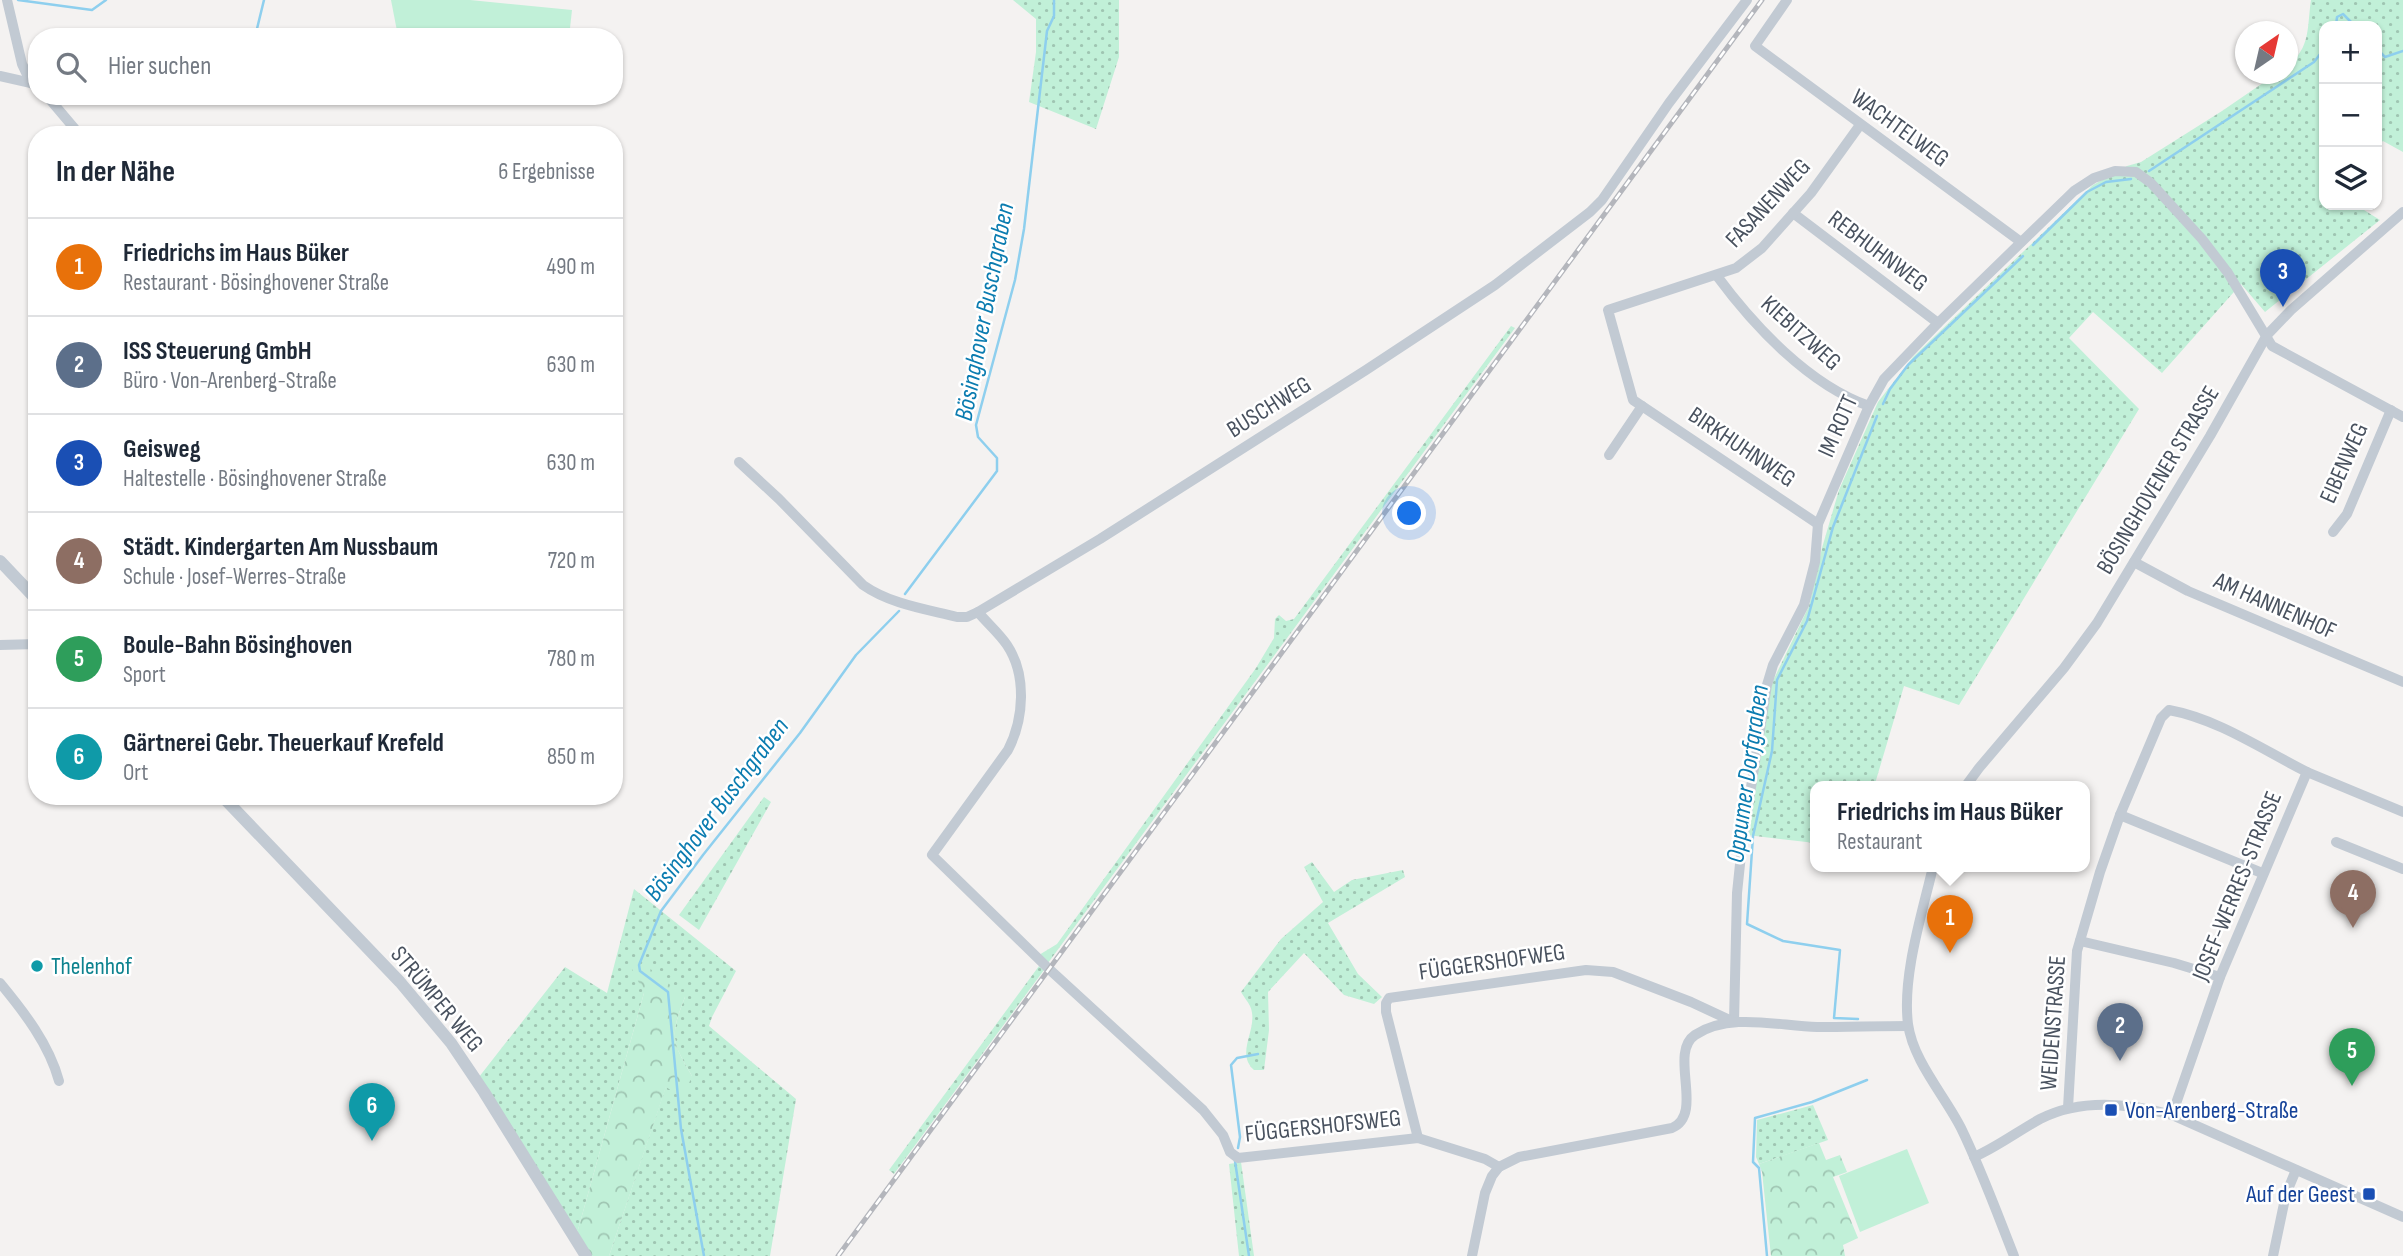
<!DOCTYPE html>
<html lang="de">
<head>
<meta charset="utf-8">
<style>
	body { margin:0; font-family:"Sofia Sans Condensed",sans-serif; background:#f2f2f3; color:#1f2937 }
	.controls { position:absolute; right:21px; top:21px; display:grid; overflow:hidden; border-radius:14px; box-shadow:0 2px 5px #0004 }
	.controls button { width:63px; height:63px; display:grid; place-items:center; padding:0; border:0; border-bottom:2px solid #e0e1e3; background:#fff; color:#1f2937; font:35px sans-serif }
	.compass { position:absolute; left:2235px; top:21px; width:63px; height:63px; border-radius:50%; background:#fff; box-shadow:0 2px 5px #0004; rotate:34deg }
	.you { position:absolute; left:1410px; top:514px; width:24px; height:24px; margin:-18px; border:5px solid #fff; border-radius:50%; background:#1a73e8; box-shadow:0 0 0 10px #1a73e833 }
	.badge { display:grid; place-items:center; width:46px; height:46px; border-radius:50%; background:#185ce8; color:#fff; font-size:23px; font-weight:700 }
	.pin { position:absolute; translate:-50% -58px; filter:drop-shadow(0 2px 4px #0008) }
	.pin::after { content:''; position:absolute; top:37px; width:24px; height:21px; background:inherit; clip-path:polygon(0 0,100% 0,50% 100%) }
	.popup { position:absolute; left:1810px; top:781px; width:280px; height:91px; box-sizing:border-box; display:grid; place-content:center; border-radius:14px; background:#fff; filter:drop-shadow(0 2px 5px #0005); font-size:23px; white-space:nowrap; color:#747a83 }
	.popup b { font-size:26px; color:#1f2937 }
	.popup::after { content:''; position:absolute; left:50%; top:100%; margin-left:-14px; border:14px solid transparent; border-top-color:#fff }
	.list { margin:0; padding:0; list-style:none }
	h2 { display:flex; justify-content:space-between; align-items:center; height:91px; margin:0; padding:0 28px; font-size:30px }
	h2 small { font-size:23px; font-weight:400; color:#747a83 }
	.list li { display:grid; grid-template-columns:46px 1fr auto; gap:21px; align-items:center; box-sizing:border-box; height:98px; padding:0 28px; border-top:2px solid #e0e1e3 }
	.list b { display:block; font-size:26px; white-space:nowrap }
	.list p { margin:0; font-size:23px; white-space:nowrap; color:#747a83 }
	.list em { font-size:23px; font-style:normal; color:#747a83 }
	.icon { flex:none; width:38px; height:38px; fill:none; stroke:currentColor; stroke-width:2; stroke-linecap:round; stroke-linejoin:round }
	.map { position:relative; flex:none; width:2403px; height:1256px; overflow:hidden }
	.search { position:absolute; background:#fff; box-shadow:0 2px 5px #0004; left:28px; top:28px; width:595px; height:77px; display:flex; align-items:center; gap:18px; box-sizing:border-box; padding:0 24px; border-radius:28px; color:#747a83; font-size:26px }
	.panel { position:absolute; background:#fff; box-shadow:0 2px 5px #0004; left:28px; top:126px; width:595px; height:679px; border-radius:28px }
	.map>svg:first-child { display:block }
</style>
</head>
<body>
<div class="map">
<svg width="2403" height="1256" viewBox="0 0 2403 1256">
	<defs>
		<pattern id="grass-dots" width="8" height="8" patternUnits="userSpaceOnUse" patternTransform="scale(1.75)"><rect width="8" height="8" fill="#c1f0d8"/><path d="M2 2h.1M6 6h.1" fill="none" stroke="#9fc5b2" stroke-width="1.8" stroke-linecap="round"/></pattern>
		<pattern id="forest-crowns" width="20" height="18" patternUnits="userSpaceOnUse" patternTransform="scale(1.75)"><rect width="20" height="18" fill="#c1f0d8"/><path d="M2 6a3 3 0 1 1 6 0M12 15a3 3 0 1 1 6 0" fill="none" stroke="#9fc5b2"/></pattern>
	</defs>
	<rect width="100%" height="100%" fill="#f4f2f1"/>
	<g fill="url(#grass-dots)">
		<polygon points="1013,0 1119,0 1119,57 1096,129 1029,102 1036,52 1036,19"/>
		<path d="M2311,0H2403V152L2383,141L2377,146V26H2324V205H2356L2380,220L2265,312L2241,284L2162,373L2093,312L2069,338L2139,409L1959,705L1904,686L1874,787H1815V843L1747,835L1771,685L1809,606L1822,548L1839,490L1878,402L1913,357L2093,185L2127,166L2141,162L2222,111L2276,74H2288V65C2311,48 2307,26 2311,0Z"/>
		<polygon points="1511,326 1515,328 1048,963 1039,955 1057,944 1256,668 1274,638 1275,619 1279,615 1286,621 1294,619"/>
		<polygon points="764,797 771,802 699,930 679,915"/>
		<path d="M1312,862L1334,892L1352,880L1403,870L1405,877L1328,923L1358,974L1382,997L1374,1004L1344,995L1304,953L1268,992L1269,1030L1264,1070H1254C1234,1052 1260,1028 1250,1006C1248,1002 1244,997 1241,992L1281,939L1323,902L1304,867Z"/>
		<path d="M634,889L736,971L712,1017L709,1026L796,1099L770,1256H609L666,1086L692,1076C671,1041 670,1035 685,997L644,993L576,1237L479,1077L565,967L607,993Z"/>
		<polygon points="1039,966 1044,970 894,1174 889,1170"/>
		<polygon points="1813,1105 1828,1140 1759,1164 1756,1157 1757,1120"/>
		<polygon points="1241,1162 1254,1256 1239,1256 1229,1164"/>
	</g>
	<g fill="url(#forest-crowns)">
		<path d="M628,961L648,967L685,997C670,1035 671,1041 692,1076L683,1098L666,1087L609,1256H588L576,1237L644,993Z"/>
		<polygon points="1819,1143 1826,1160 1840,1155 1847,1172 1833,1177 1858,1238 1843,1245 1845,1256 1771,1256 1762,1172 1759,1164"/>
	</g>
	<g fill="#c1f0d8">
		<polygon points="391,0 470,0 572,10 569,37 438,37 397,31"/>
		<polygon points="1907,1149 1929,1203 1860,1232 1839,1176"/>
	</g>
	<g fill="none" stroke-linecap="round" stroke-linejoin="round">
		<g stroke="#8ecfee" stroke-width="2.5">
			<polyline points="18,0 92,10 106,0"/>
			<polyline points="2336,26 2337,17 2343,14 2355,26"/>
			<polyline points="255,37 264,0"/>
			<polyline points="2377,49 2385,57 2403,51"/>
			<polyline points="2149,171 2314,62 2324,49"/>
			<polyline points="2033,245 2087,192 2106,182 2131,179"/>
			<polyline points="1883,404 1890,389 1908,365 2023,256"/>
			<polyline points="905,594 997,471 997,458 978,437 976,425 1015,280 1024,229 1047,31 1054,16 1054,0"/>
			<polyline points="1858,1019 1834,1018 1840,950 1783,941 1747,924 1753,836 1772,751 1777,680 1807,621 1833,527 1877,416"/>
			<polyline points="1238,1148 1240,1137 1231,1065 1237,1058 1258,1054"/>
			<polyline points="1235,1161 1249,1256"/>
			<polyline points="704,1256 681,1129 668,992 640,971 639,965 661,911 703,855 800,733 856,655 899,611"/>
			<polyline points="1767,1256 1759,1168 1753,1162 1755,1118 1812,1102 1867,1080"/>
		</g>
		<g stroke="#c2cad3" stroke-width="10">
			<polyline points="7,0 22,64 31,83"/>
			<polyline points="1787,0 1755,46 2021,242"/>
			<polyline points="0,76 31,83 37,87"/>
			<polyline points="47,96 80,135"/>
			<polyline points="1793,213 1938,323"/>
			<path d="M1717,276C1754,326 1809,385 1869,406"/>
			<polyline points="1609,455 1642,406"/>
			<path d="M739,462L779,499L863,585C890,604 925,609 957,617H967L978,612"/>
			<polyline points="1818,524 1633,400 1608,310 1736,268 1762,248 1811,193 1860,125"/>
			<polyline points="2333,532 2347,514 2391,410"/>
			<polyline points="2134,562 2188,591 2403,682"/>
			<polyline points="0,645 37,644"/>
			<polyline points="1965,787 1979,768 2064,668 2097,623 2210,436 2267,335 2291,310 2403,212"/>
			<polyline points="2120,815 2262,873"/>
			<polyline points="2336,842 2403,869"/>
			<path d="M1933,867C1922,914 1902,976 1908,1024C1913,1061 1945,1096 1961,1128C1981,1169 1997,1213 2014,1256"/>
			<polyline points="2080,941 2174,963 2220,977"/>
			<path d="M0,983C24,1012 49,1044 59,1081"/>
			<polyline points="1734,1022 1737,893 1742,845 1767,685 1773,665 1804,605 1815,562 1818,524 1869,406 1884,379 1938,323 2074,191 2094,178 2115,171 2136,172 2151,183 2202,239 2228,273 2272,346 2403,417"/>
			<path d="M2068,1108L2077,951L2100,872L2120,815L2161,718L2169,710C2218,719 2263,750 2307,772"/>
			<polyline points="2172,1115 2220,977 2307,772 2403,812"/>
			<polyline points="1418,1138 1386,1012 1386,1003 1389,998 1586,970 1613,972 1691,1002 1734,1022"/>
			<path d="M1974,1157C1997,1147 2018,1131 2040,1119C2081,1098 2129,1103 2172,1115L2403,1217"/>
			<path d="M1499,1167L1485,1159L1418,1138L1238,1158L1230,1152L1223,1135L1203,1110L1049,969L932,855L1008,750C1024,719 1027,675 1007,645C999,633 987,623 978,612L1100,539L1366,370L1495,285L1590,212L1602,200L1669,103L1747,0"/>
			<path d="M1472,1256L1485,1193L1492,1176L1499,1167L1519,1157L1672,1128C1705,1114 1668,1053 1695,1035C1730,1012 1778,1026 1817,1027C1847,1027 1878,1026 1908,1026"/>
			<polyline points="2273,1256 2286,1194 2296,1170"/>
		</g>
		<g stroke="#c2cad3" stroke-width="12">
			<polyline points="0,561 37,600"/>
			<polyline points="222,796 400,982 451,1043 484,1092 586,1256"/>
		</g>
		<g stroke="#b4b6bc" stroke-width="5">
			<polyline id="rail" points="838,1256 1762,0"/>
		</g>
		<use href="#rail" stroke="#fff" stroke-width="2.5" stroke-dasharray="8" stroke-linecap="butt"/>
	</g>
	<circle fill="#0f9aa8" stroke="#fff" stroke-width="2.5" cx="37" cy="966" r="7"/>
	<g fill="#1a4fb4" stroke="#fff" stroke-width="2.5">
		<rect x="2104" y="1103" width="14" height="14" rx="3.5"/>
		<rect x="2362" y="1187" width="14" height="14" rx="3.5"/>
	</g>
	<g text-anchor="middle" dominant-baseline="central" stroke-width="5" stroke-linejoin="round" paint-order="stroke">
		<g font-size="24" fill="#49525f" stroke="#fff">
			<text transform="translate(1900 128) rotate(36)">WACHTELWEG</text>
			<text transform="translate(1768 203) rotate(-47)">FASANENWEG</text>
			<text transform="translate(1878 251) rotate(37)">REBHUHNWEG</text>
			<text transform="translate(1801 333) rotate(42)">KIEBITZWEG</text>
			<text transform="translate(1269 407) rotate(-32)">BUSCHWEG</text>
			<text transform="translate(1838 426) rotate(-66)">IM ROTT</text>
			<text transform="translate(1742 447) rotate(34)">BIRKHUHNWEG</text>
			<text transform="translate(2344 463) rotate(-66)">EIBENWEG</text>
			<text transform="translate(2158 480) rotate(-59)">BÖSINGHOVENER STRASSE</text>
			<text transform="translate(2275 606) rotate(24)">AM HANNENHOF</text>
			<text transform="translate(2237 886) rotate(-68)">JOSEF-WERRES-STRASSE</text>
			<text transform="translate(1492 962) rotate(-8)">FÜGGERSHOFWEG</text>
			<text transform="translate(437 999) rotate(50)">STRÜMPER WEG</text>
			<text transform="translate(2053 1023) rotate(-86)">WEIDENSTRASSE</text>
			<text transform="translate(1323 1126) rotate(-6)">FÜGGERSHOFSWEG</text>
		</g>
		<g font-size="24" fill="#0d838f" stroke="#fff" text-anchor="start">
			<text x="51" y="966">Thelenhof</text>
		</g>
		<g font-size="24" fill="#164399" stroke="#fff" text-anchor="start">
			<text x="2125" y="1110">Von-Arenberg-Straße</text>
			<text x="2355" y="1194" text-anchor="end">Auf der Geest</text>
		</g>
		<g font-size="26" font-style="italic" fill="#0b7cb0" stroke="#fff">
			<text transform="translate(985 312) rotate(-79)">Bösinghover Buschgraben</text>
			<text transform="translate(1748 774) rotate(-82)">Oppumer Dorfgraben</text>
			<text transform="translate(717 810) rotate(-53)">Bösinghover Buschgraben</text>
		</g>
	</g>
</svg>
<div class="controls">
<button>+</button>
<button>−</button>
<button><svg class="icon" aria-label="layers" viewBox="0 0 24 24"><path d="M12 4l9 5-9 5-9-5zM3 14l9 5 9-5"/></svg></button>
</div>
<svg class="compass" viewBox="-18 -18 36 36"><path d="M0-13l5 13h-10z" fill="#e53935"/><path d="M0 13l5-13h-10z" fill="#747a83"/></svg>
<div class="you"></div>
<div class="pin badge" style="left:1950px;top:953px;background:#e8710a">1</div>
<div class="popup"><b>Friedrichs im Haus Büker</b>Restaurant</div>
<div class="pin badge" style="left:2120px;top:1061px;background:#5c6f8a">2</div>
<div class="pin badge" style="left:2283px;top:307px;background:#1a4fb4">3</div>
<div class="pin badge" style="left:2353px;top:928px;background:#8d6e63">4</div>
<div class="pin badge" style="left:2352px;top:1086px;background:#2e9e5b">5</div>
<div class="pin badge" style="left:372px;top:1141px;background:#0f9aa8">6</div>
<div class="search"><svg class="icon" aria-label="search" viewBox="0 0 24 24"><circle cx="10" cy="10" r="6"/><path d="M15 15l6 6"/></svg>Hier suchen</div>
<section class="panel">
<h2>In der Nähe<small>6 Ergebnisse</small></h2>
<ul class="list">
<li><span class="badge" style="background:#e8710a">1</span><div><b>Friedrichs im Haus Büker</b><p>Restaurant · Bösinghovener Straße</p></div><em>490 m</em></li>
<li><span class="badge" style="background:#5c6f8a">2</span><div><b>ISS Steuerung GmbH</b><p>Büro · Von-Arenberg-Straße</p></div><em>630 m</em></li>
<li><span class="badge" style="background:#1a4fb4">3</span><div><b>Geisweg</b><p>Haltestelle · Bösinghovener Straße</p></div><em>630 m</em></li>
<li><span class="badge" style="background:#8d6e63">4</span><div><b>Städt. Kindergarten Am Nussbaum</b><p>Schule · Josef-Werres-Straße</p></div><em>720 m</em></li>
<li><span class="badge" style="background:#2e9e5b">5</span><div><b>Boule-Bahn Bösinghoven</b><p>Sport</p></div><em>780 m</em></li>
<li><span class="badge" style="background:#0f9aa8">6</span><div><b>Gärtnerei Gebr. Theuerkauf Krefeld</b><p>Ort</p></div><em>850 m</em></li>
</ul>
</section>
</div>
</body>
</html>
